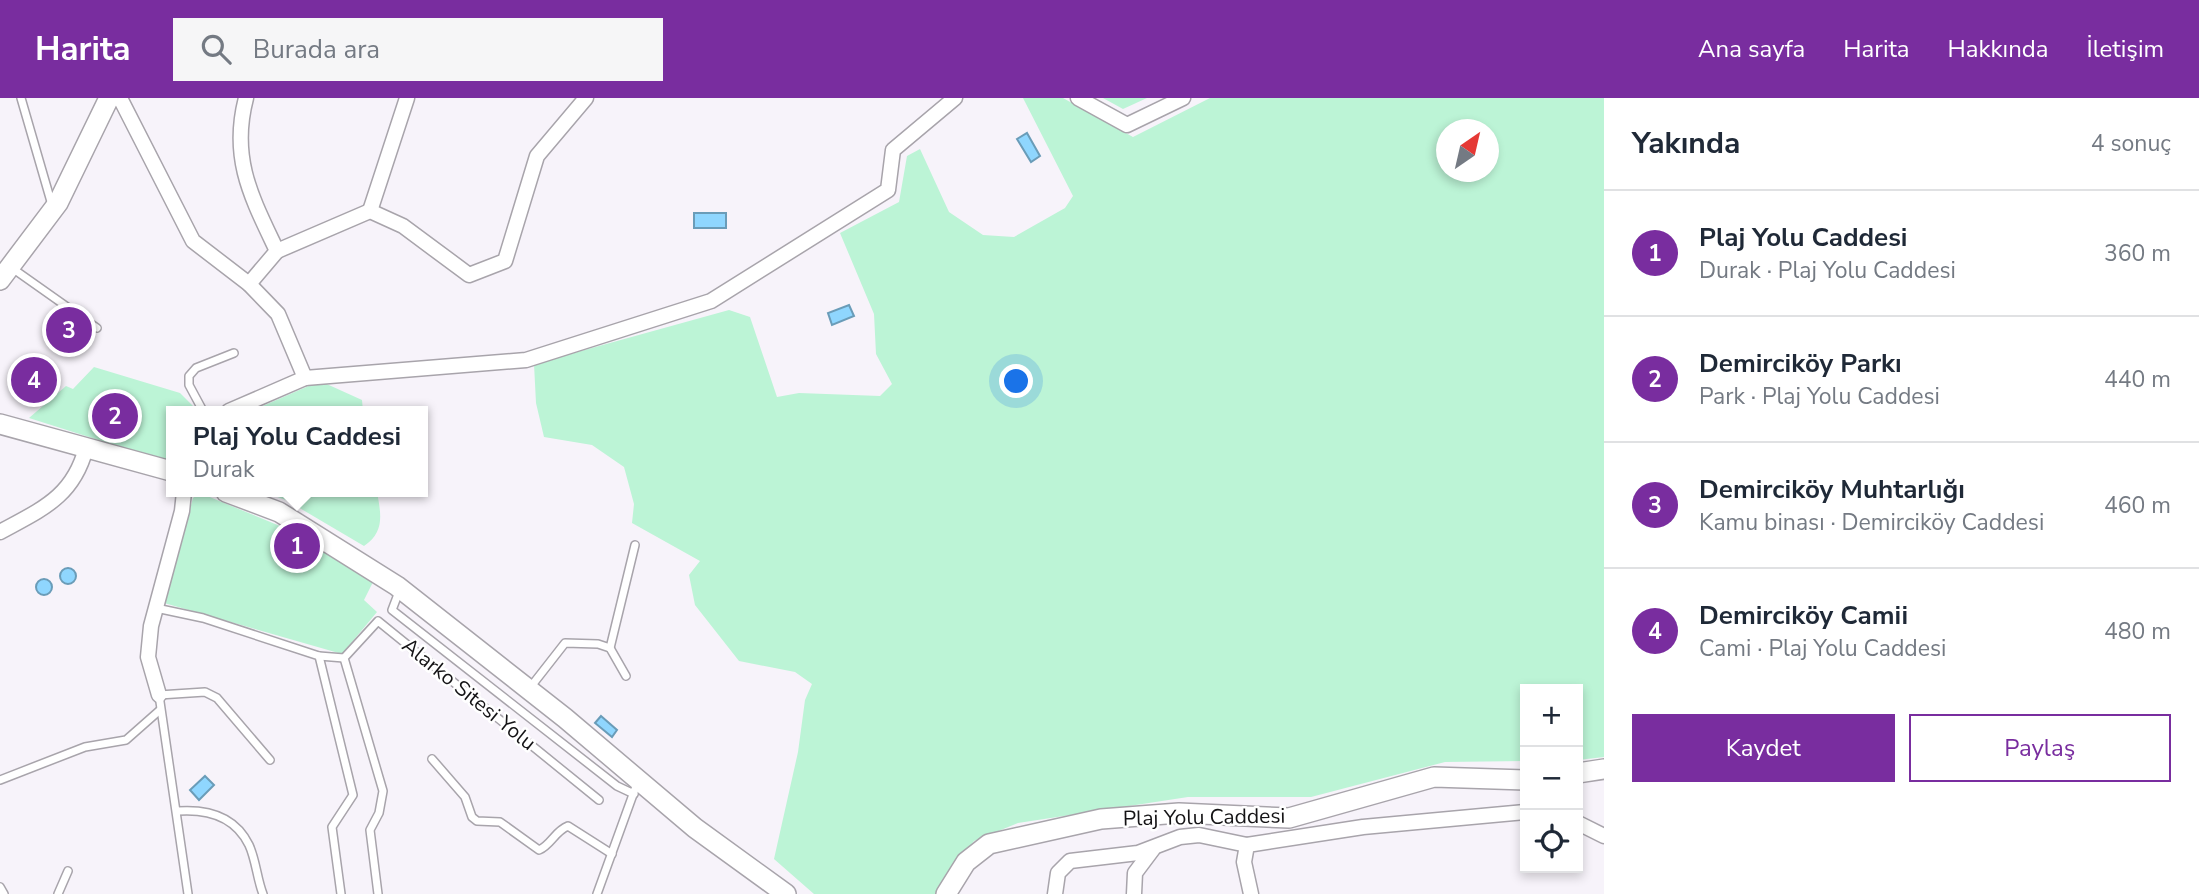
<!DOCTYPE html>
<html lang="tr">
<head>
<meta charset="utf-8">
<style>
	body { margin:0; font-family:"Nunito Sans",sans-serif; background:#f6f6f7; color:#1f2937 }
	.controls { position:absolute; right:21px; bottom:21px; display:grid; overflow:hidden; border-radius:0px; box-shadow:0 4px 10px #0003 }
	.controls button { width:63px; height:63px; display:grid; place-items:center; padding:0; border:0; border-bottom:2px solid #e0e1e3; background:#fff; color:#1f2937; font:35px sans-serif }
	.compass { position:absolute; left:1436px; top:21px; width:63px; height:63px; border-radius:50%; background:#fff; box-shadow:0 4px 10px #0003; rotate:34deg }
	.you { position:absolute; left:1017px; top:284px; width:24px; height:24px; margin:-18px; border:5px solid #fff; border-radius:50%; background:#1a73e8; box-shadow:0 0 0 10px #1a73e833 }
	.badge { display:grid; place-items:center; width:46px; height:46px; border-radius:50%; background:#792d9f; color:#fff; font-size:23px; font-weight:700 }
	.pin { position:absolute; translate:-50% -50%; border:4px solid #fff; box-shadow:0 2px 7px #0006 }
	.popup { position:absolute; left:166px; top:308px; width:262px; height:91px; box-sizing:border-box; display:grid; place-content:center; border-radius:0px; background:#fff; filter:drop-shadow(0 2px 5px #0005); font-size:23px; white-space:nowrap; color:#747a83 }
	.popup b { font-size:26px; color:#1f2937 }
	.popup::after { content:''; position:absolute; left:50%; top:100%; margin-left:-14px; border:14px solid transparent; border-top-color:#fff }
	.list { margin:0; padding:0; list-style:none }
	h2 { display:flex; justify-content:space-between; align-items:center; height:91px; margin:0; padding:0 28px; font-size:30px }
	h2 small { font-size:23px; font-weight:400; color:#747a83 }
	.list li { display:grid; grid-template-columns:46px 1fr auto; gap:21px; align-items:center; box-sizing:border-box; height:126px; padding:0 28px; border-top:2px solid #e0e1e3 }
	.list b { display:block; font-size:26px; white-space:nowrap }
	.list p { margin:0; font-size:23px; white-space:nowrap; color:#747a83 }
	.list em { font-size:23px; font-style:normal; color:#747a83 }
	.actions { display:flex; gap:14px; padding:21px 28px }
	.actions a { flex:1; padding:16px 0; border:2px solid #792d9f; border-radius:0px; text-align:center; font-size:24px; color:#792d9f }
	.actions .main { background:#792d9f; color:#fff }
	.icon { flex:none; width:38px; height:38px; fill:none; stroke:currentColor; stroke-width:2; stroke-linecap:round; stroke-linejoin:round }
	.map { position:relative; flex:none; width:1604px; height:796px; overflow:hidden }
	header { display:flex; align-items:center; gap:42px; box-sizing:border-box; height:98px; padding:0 35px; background:#792d9f; color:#fff }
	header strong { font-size:33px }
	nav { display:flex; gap:38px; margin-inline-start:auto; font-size:24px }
	.search { width:490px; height:63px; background:#f6f6f7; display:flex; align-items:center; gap:18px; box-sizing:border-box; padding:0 24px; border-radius:0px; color:#747a83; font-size:26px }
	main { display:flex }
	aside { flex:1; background:#fff }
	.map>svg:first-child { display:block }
</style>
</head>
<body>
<header>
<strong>Harita</strong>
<div class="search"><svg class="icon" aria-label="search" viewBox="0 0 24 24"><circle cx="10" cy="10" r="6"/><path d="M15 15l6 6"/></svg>Burada ara</div>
<nav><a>Ana sayfa</a><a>Harita</a><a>Hakkında</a><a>İletişim</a></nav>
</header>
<main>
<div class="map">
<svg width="1604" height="796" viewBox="0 0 1604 796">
	<rect width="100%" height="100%" fill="#f7f3fa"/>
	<g fill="#bcf4d6" fill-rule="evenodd">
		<path d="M1023,0H1063L1133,39L1210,0H1604V659L1578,662V591H1525V663L1445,664L1311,699H1188L1018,725L974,743L935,796H814L774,761L798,654L805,602L812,586L795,574L739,563L695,507L689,477L700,463L632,425L634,406L624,369L592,347L544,339L536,305L534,266L729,212L750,219L777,299L799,295L880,298L892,286L876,256L874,216L840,135L899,104L907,58L920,51L949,114L983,137L1014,139L1065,110L1073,98ZM1447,32H1489V74H1447Z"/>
		<polygon points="1103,0 1147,0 1123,11"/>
		<polygon points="94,269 180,295 198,313 171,313 171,365 29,320 66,288 73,291"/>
		<polygon points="320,283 362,302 363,313 251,313"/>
		<path d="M263,394H377C381,416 385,434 364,448L286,402Z"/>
		<polygon points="200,395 280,428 373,484 364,502 377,514 342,556 164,505 193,400"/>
	</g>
	<g fill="#8fd6fe" stroke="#6a9cb8" stroke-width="2">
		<polygon points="1027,35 1040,58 1031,64 1017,41"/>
		<rect x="694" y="115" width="32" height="15"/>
		<polygon points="849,207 854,218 832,227 828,215"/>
		<circle cx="68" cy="478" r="8"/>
		<circle cx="44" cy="489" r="8"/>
		<polygon points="601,618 617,632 612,639 595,625"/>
		<polygon points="205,678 214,687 199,702 190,692"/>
	</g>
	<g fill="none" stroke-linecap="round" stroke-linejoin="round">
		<g stroke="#a8a4ab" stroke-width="10">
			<g id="lane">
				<polyline points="21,0 52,107"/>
				<polyline points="12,170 97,230"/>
				<polyline points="203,313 189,287 189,278 196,270 234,255"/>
				<polyline points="400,491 392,512 617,688 634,696"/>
				<polyline points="156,510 203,520 319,558 353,697 332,729 341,796"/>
				<polyline points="610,550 635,447"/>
				<polyline points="319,558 344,560"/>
				<polyline points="529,591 565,545 598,546 610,550 626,578"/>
				<path d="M432,661L465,699L472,719L477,723L500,724L539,752C551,747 555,733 568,728L612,756"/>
				<polyline points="0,682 85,649 126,642 160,612"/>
				<path d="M178,713C207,711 235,718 249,747C256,762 257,781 263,796"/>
				<polyline points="0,789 4,796"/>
				<polyline points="58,796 68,773"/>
				<polyline points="188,796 159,597 205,594 217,600 270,662"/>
				<polyline points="378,796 370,732 379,715 383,693 344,560 378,523 599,702"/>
				<polyline points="597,796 635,691"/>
			</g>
		</g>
		<g stroke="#a8a4ab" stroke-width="17">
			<g id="street">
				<polyline points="120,0 193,143 249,186 278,216 305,280 526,262 711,203 888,92 893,52 955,0"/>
				<path d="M246,0C230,61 252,100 277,153L249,186"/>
				<polyline points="1078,0 1127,27 1183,0"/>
				<polyline points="370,113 407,0"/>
				<polyline points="277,153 370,113 403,128 469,177 505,163 537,58 586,0"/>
				<polyline points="229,313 305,280"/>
				<path d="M0,434C42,411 73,399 86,350"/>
				<polyline points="159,597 148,559 151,528 182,413 184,394"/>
				<polyline points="1578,725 1604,738"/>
				<polyline points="1055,796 1058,775 1070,763 1138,755 1180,739 1199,737 1247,747"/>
				<polyline points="1134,796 1135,775 1153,751"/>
				<polyline points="1251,796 1244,764 1247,747 1363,729 1525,714"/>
			</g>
		</g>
		<g stroke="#a8a4ab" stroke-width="22">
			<g id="secondary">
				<polyline points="0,182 58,105 109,0"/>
				<polyline points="0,326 171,373"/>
				<polyline points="226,394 279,414 397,488 565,620 695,730 786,796"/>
				<polyline points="1578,675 1604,671"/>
				<polyline points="946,796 966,764 989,746 1101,721 1179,715 1289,720 1434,679 1525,682"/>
			</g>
		</g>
		<use href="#lane" stroke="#fff" stroke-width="7"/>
		<use href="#street" stroke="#fff" stroke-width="14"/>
		<use href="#secondary" stroke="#fff" stroke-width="19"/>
	</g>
	<g text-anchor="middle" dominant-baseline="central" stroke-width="5" stroke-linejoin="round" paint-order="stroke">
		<g font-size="21" fill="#141315" stroke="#fff">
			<text transform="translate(469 596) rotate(39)">Alarko Sitesi Yolu</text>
			<text transform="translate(1204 719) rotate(-1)">Plaj Yolu Caddesi</text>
		</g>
	</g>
</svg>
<div class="controls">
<button>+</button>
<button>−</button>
<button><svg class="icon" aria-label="locate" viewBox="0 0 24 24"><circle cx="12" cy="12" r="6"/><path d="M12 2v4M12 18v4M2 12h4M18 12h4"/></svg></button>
</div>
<svg class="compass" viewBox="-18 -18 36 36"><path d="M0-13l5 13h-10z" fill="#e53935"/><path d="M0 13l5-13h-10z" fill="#747a83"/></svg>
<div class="you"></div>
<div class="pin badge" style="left:297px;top:448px">1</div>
<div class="popup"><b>Plaj Yolu Caddesi</b>Durak</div>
<div class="pin badge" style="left:115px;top:318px">2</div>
<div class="pin badge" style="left:69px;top:232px">3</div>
<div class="pin badge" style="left:34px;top:282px">4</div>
</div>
<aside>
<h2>Yakında<small>4 sonuç</small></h2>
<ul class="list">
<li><span class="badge">1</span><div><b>Plaj Yolu Caddesi</b><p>Durak · Plaj Yolu Caddesi</p></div><em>360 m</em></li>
<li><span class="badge">2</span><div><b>Demirciköy Parkı</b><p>Park · Plaj Yolu Caddesi</p></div><em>440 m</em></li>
<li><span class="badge">3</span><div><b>Demirciköy Muhtarlığı</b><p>Kamu binası · Demirciköy Caddesi</p></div><em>460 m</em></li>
<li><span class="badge">4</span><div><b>Demirciköy Camii</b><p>Cami · Plaj Yolu Caddesi</p></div><em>480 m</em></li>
</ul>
<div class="actions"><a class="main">Kaydet</a><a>Paylaş</a></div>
</aside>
</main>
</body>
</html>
